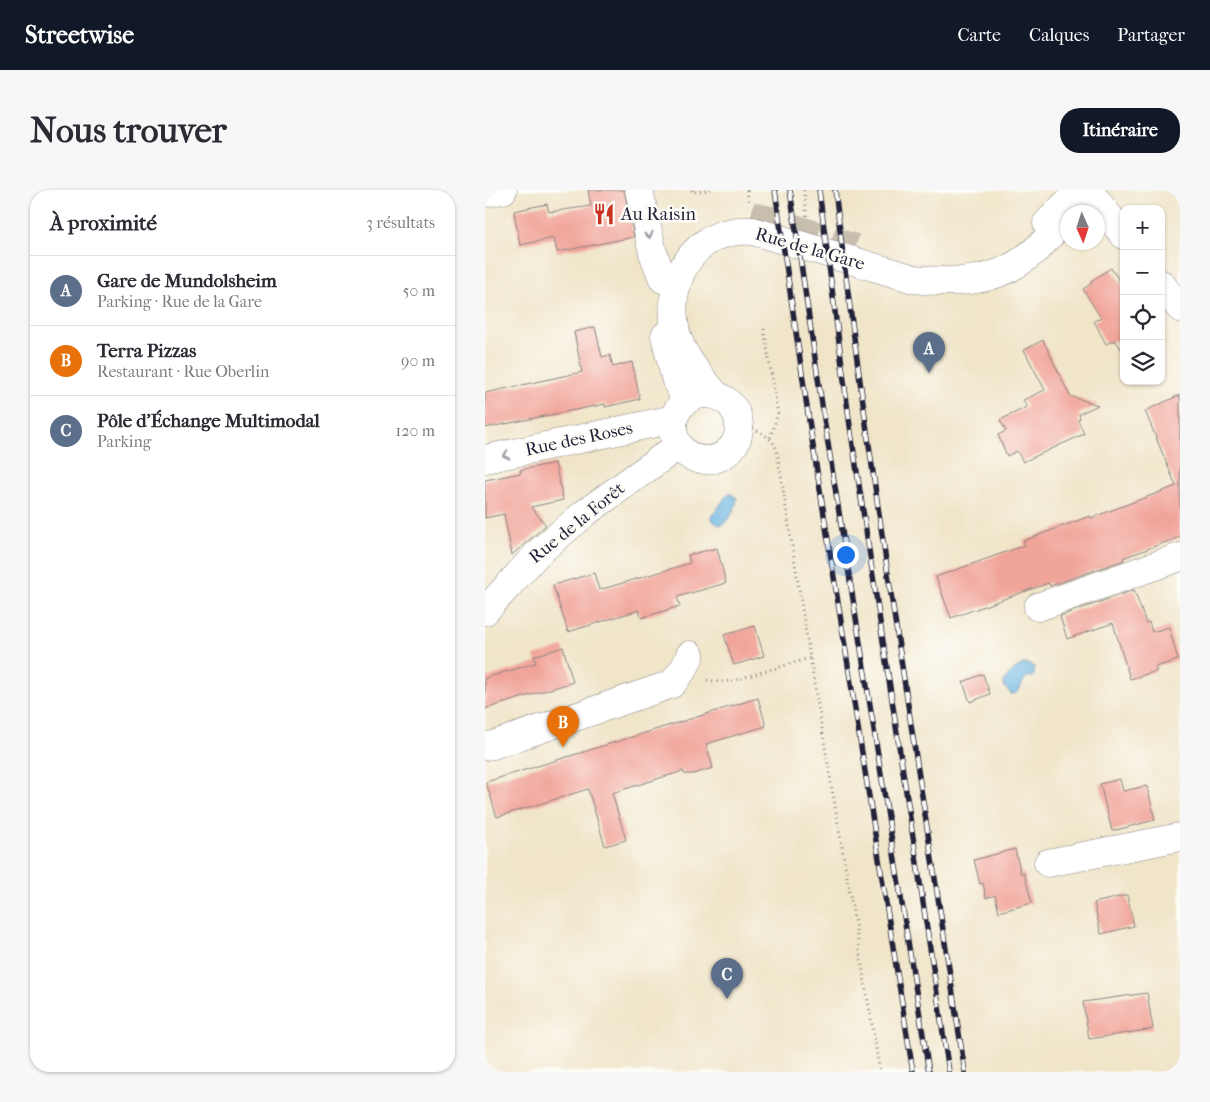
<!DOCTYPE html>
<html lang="fr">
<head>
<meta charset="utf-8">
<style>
	body { margin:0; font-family:"IM FELL French Canon",serif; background:#f7f7f7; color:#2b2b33 }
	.controls { position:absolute; right:15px; top:15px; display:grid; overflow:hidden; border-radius:10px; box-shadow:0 1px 4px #0004 }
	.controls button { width:45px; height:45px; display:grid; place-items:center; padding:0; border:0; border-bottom:1px solid #e1e1e2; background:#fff; color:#2b2b33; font:25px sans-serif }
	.compass { position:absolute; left:575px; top:15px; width:45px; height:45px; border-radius:50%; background:#fff; box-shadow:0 1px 4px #0004; rotate:177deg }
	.you { position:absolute; left:360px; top:364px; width:18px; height:18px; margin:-12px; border:4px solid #fff; border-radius:50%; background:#1a73e8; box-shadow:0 0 0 8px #1a73e833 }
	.badge { display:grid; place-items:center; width:32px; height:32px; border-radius:50%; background:#111827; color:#fff; font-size:16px; font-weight:700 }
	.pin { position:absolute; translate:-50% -41px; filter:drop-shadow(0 1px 2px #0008) }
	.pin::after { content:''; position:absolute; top:26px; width:18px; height:15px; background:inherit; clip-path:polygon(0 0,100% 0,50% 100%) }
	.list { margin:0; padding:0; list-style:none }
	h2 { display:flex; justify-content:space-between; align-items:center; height:65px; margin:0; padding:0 20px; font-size:21px }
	h2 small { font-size:16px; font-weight:400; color:#7c7c81 }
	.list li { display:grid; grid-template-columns:32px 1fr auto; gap:15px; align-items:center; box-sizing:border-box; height:70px; padding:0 20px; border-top:1px solid #e1e1e2 }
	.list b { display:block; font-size:19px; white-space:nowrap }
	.list p { margin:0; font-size:16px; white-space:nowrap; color:#7c7c81 }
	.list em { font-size:16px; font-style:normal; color:#7c7c81 }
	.icon { flex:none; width:28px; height:28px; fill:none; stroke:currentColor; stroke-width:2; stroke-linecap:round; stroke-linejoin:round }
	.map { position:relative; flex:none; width:695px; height:882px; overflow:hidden; border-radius:20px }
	header { display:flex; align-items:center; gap:30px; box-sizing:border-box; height:70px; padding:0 25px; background:#111827; color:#fff }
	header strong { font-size:24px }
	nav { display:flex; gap:28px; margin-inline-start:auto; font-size:18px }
	.intro { display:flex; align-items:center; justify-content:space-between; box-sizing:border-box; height:120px; padding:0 30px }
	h1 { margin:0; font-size:35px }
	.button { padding:12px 22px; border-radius:20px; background:#111827; color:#fff; font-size:18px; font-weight:700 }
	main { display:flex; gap:30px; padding:0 30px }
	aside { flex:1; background:#fff; border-radius:20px; box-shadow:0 1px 4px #0004 }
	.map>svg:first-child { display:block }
</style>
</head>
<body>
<header>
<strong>Streetwise</strong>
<nav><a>Carte</a><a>Calques</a><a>Partager</a></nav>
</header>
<div class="intro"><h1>Nous trouver</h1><a class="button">Itinéraire</a></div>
<main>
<aside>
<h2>À proximité<small>3 résultats</small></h2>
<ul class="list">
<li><span class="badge" style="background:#5c6f8a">A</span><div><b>Gare de Mundolsheim</b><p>Parking · Rue de la Gare</p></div><em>50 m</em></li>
<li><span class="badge" style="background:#e8710a">B</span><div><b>Terra Pizzas</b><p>Restaurant · Rue Oberlin</p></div><em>90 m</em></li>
<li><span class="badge" style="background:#5c6f8a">C</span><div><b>Pôle d'Échange Multimodal</b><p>Parking</p></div><em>120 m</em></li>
</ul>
</aside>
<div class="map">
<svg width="695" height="882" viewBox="0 0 695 882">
	<rect width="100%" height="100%" fill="#fdfcf7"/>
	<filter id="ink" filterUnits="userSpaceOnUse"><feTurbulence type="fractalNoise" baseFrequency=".02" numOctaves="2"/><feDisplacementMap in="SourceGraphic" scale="10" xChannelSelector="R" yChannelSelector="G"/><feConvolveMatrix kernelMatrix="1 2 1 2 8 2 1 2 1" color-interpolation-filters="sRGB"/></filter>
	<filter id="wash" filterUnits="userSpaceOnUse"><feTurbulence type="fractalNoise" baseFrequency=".0096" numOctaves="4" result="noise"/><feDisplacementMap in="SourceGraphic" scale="20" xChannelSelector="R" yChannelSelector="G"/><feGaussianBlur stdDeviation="1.12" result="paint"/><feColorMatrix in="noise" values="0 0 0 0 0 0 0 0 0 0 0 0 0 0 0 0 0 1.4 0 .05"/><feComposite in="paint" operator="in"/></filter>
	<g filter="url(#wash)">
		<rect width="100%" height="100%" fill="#f0e5c9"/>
		<g fill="#68b4e2" stroke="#456b8e">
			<path d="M244,303L252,308C251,320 245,329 236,336L228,331L226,326C233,321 237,310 244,303Z"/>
			<path d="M538,474H543L549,477V485L547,487H542C535,493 537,504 526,504L519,497V490L534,476Z"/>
		</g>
		<g id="blocks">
			<g fill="#f1a49a">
				<polygon points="103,0 139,0 149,47 72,62 69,48 35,55 29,21 62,14 64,22 106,16"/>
				<polygon points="626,78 639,98 639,163 630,150 621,154 609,131 616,128 598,99 607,93 606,91"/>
				<polygon points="110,137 117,167 125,165 128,177 147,172 155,209 120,217 120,214 0,238 0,203 97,182 89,142"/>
				<polygon points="558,150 585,206 613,215 594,224 595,228 593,230 599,244 538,272 532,261 522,266 513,245 521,241 515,230 542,217 538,210 560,200 539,160"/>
				<polygon points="695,205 695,347 638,368 639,370 565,396 564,393 555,396 466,428 451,387 540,355 538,351 605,326 606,328 691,296 660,221"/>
				<polygon points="70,273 78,310 46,317 61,335 27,365 19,324 0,328 0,290 36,283 35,280"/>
				<polygon points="232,358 241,393 192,407 195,416 156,428 154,420 83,442 68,395 109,383 114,400 205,373 203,365"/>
				<polygon points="649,400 661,433 664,432 667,442 684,437 693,470 670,477 672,481 645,489 628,433 582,449 575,426"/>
				<polygon points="270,436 279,466 249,475 239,445"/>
				<polygon points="78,457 88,492 0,519 0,488 51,473 49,466"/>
				<polygon points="498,484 505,504 485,512 478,492"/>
				<polygon points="273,508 281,536 221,554 228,578 208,584 199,584 198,581 127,603 141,650 120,656 103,599 12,627 1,592"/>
				<polygon points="635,589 638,601 662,596 670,630 627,641 615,594"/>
				<polygon points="530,659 536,684 539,683 547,713 514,722 510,705 501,708 498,693 495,694 489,670"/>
				<polygon points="642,705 649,736 616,744 609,713"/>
				<polygon points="662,803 668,839 604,849 598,812"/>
			</g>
		</g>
	</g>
	<g filter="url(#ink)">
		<use href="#blocks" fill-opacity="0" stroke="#898482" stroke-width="1"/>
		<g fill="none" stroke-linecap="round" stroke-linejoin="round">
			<polyline stroke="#c7bead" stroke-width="28" stroke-dasharray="28 14" stroke-linecap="butt" points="266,26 285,30 370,58"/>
			<g stroke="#898482" stroke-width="29">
				<g id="minor">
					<polyline points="154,0 168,63 178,89"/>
					<polyline points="603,0 639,45"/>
					<polyline points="0,3 18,0"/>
					<polyline points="562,33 595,0"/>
					<polyline points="676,94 695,118"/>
					<polyline points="180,146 191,191 202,210"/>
					<circle cx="221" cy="237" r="33"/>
					<path d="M232,206C217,189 201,171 193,149C176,95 207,36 268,41L429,89C500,98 540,83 582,24"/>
					<polyline points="0,269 189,229"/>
					<polyline points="553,417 695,367"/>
					<polyline points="0,421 53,363 100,323 193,256"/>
					<polyline points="0,556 8,555 187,494 200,477 205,465"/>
					<polyline points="563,673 695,647"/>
				</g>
			</g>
			<g stroke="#898482" stroke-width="3" stroke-dasharray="1 4" stroke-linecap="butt">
				<polyline points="207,0 207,2 227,0"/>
				<polyline points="262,0 264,15"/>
				<polyline points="319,0 322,29"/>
				<polyline points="279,139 293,224 285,248"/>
				<path d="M254,232C269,240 287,244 292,261L325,468L395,882"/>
				<polyline points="222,490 235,492 247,491 325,468"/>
			</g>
			<use href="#minor" stroke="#fff" stroke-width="28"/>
			<g stroke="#22223b" stroke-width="5.5">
				<g id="rail">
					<polyline points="290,0 325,237 428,882"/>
					<polyline points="305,0 340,235 444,882"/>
					<polyline points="334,0 365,236 464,882"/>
					<path d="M350,0C386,295 435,588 480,882"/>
				</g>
			</g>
			<use href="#rail" stroke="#fdfcf7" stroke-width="4" stroke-dasharray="11" stroke-linecap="butt"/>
		</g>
		<defs><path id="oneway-chevron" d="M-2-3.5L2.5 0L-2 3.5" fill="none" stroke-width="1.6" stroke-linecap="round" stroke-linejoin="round" transform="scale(1.25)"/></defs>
		<g stroke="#9c9ca7">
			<use href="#oneway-chevron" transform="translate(164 45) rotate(77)"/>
			<use href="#oneway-chevron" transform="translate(21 265) rotate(168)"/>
		</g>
	</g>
	<defs>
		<g id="restaurant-bare" transform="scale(1.725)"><path d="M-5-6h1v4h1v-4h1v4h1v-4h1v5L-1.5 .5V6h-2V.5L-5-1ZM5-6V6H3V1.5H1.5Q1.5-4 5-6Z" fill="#c8321e" stroke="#fdfcf7" stroke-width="2.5" paint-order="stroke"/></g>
	</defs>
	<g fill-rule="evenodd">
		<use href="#restaurant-bare" x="119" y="24"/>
	</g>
	<g text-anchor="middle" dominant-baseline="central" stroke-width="5" stroke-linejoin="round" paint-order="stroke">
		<g font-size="18" fill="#22223b" stroke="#fdfcf7" text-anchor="start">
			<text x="136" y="24">Au Raisin</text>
		</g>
		<g font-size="18" fill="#22223b" stroke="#fdfcf7">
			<text transform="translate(325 59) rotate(16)">Rue de la Gare</text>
			<text transform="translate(94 249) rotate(-12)">Rue des Roses</text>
			<text transform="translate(92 333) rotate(-39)">Rue de la Forêt</text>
		</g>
	</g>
</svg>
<div class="controls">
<button>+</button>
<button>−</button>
<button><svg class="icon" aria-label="locate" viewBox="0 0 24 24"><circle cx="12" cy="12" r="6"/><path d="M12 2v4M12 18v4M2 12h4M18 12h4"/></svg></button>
<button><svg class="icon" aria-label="layers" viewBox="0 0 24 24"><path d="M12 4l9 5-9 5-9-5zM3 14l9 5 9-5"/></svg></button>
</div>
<svg class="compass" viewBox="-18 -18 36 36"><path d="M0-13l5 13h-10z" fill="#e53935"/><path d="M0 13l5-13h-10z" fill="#7c7c81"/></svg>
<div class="you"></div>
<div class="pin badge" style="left:444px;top:183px;background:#5c6f8a">A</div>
<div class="pin badge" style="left:78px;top:557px;background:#e8710a">B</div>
<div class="pin badge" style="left:242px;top:809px;background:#5c6f8a">C</div>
</div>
</main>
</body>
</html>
